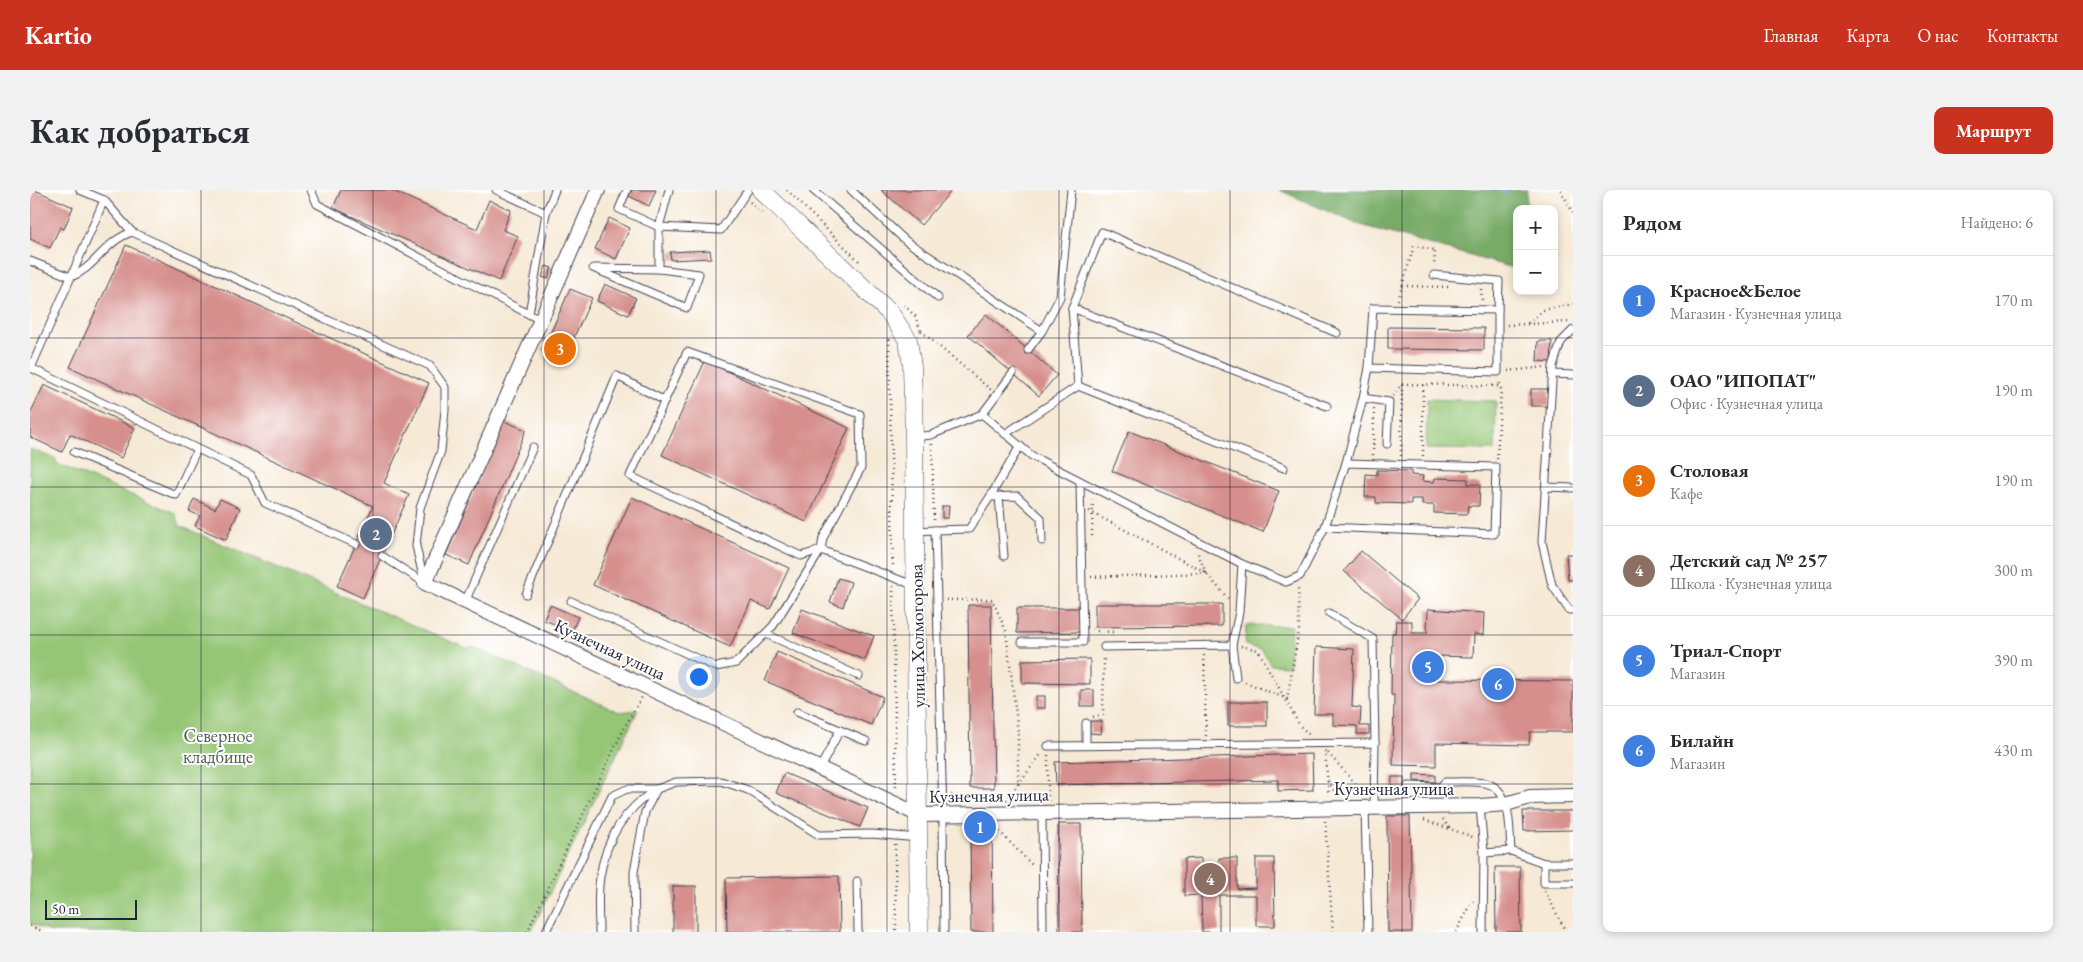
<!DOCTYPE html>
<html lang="ru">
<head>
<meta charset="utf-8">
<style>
	body { margin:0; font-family:"EB Garamond",serif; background:#f2f2f3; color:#2b2b33 }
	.controls { position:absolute; right:15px; top:15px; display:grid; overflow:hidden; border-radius:10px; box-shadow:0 2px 8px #0003 }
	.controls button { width:45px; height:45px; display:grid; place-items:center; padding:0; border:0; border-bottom:1px solid #e1e1e2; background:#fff; color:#2b2b33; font:25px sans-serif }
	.scale { position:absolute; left:15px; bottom:12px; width:92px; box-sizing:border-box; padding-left:5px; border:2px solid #22223b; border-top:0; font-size:14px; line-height:18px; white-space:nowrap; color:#22223b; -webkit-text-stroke:4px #fff; paint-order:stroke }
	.you { position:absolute; left:668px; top:486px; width:18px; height:18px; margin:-12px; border:4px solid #fff; border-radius:50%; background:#1a73e8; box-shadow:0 0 0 8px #1a73e833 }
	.badge { display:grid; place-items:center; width:32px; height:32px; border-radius:50%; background:#c8321e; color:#fff; font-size:16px; font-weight:700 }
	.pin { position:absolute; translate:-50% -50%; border:2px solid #fff; box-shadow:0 1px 5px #0006 }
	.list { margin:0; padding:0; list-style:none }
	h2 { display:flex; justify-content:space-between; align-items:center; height:65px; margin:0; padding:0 20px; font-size:21px }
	h2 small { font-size:16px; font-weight:400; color:#7c7c81 }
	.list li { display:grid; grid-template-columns:32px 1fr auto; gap:15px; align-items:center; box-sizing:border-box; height:90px; padding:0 20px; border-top:1px solid #e1e1e2 }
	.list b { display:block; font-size:19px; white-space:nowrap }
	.list p { margin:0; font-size:16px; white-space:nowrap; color:#7c7c81 }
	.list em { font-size:16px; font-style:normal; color:#7c7c81 }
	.map { position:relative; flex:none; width:1543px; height:742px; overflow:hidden; border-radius:10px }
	header { display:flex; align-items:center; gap:30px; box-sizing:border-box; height:70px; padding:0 25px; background:#c8321e; color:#fff }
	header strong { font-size:24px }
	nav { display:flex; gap:28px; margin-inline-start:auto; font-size:18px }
	.intro { display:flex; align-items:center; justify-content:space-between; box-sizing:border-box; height:120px; padding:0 30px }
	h1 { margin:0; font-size:35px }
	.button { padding:12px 22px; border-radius:10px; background:#c8321e; color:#fff; font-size:18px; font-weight:700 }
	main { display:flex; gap:30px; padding:0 30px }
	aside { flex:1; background:#fff; border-radius:10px; box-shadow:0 2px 8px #0003 }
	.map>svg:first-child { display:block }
</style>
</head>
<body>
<header>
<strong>Kartio</strong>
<nav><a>Главная</a><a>Карта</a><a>О нас</a><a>Контакты</a></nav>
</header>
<div class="intro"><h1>Как добраться</h1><a class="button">Маршрут</a></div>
<main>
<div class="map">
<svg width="1543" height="742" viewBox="0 0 1543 742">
	<rect width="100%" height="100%" fill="#fff"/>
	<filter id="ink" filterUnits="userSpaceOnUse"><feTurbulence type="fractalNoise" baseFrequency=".02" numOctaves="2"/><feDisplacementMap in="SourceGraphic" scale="10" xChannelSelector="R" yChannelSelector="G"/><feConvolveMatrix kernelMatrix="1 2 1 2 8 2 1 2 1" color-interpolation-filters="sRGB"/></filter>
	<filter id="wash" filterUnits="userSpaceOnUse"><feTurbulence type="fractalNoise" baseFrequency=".0096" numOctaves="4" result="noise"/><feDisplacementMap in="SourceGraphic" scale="20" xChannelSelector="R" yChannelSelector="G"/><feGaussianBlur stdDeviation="1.12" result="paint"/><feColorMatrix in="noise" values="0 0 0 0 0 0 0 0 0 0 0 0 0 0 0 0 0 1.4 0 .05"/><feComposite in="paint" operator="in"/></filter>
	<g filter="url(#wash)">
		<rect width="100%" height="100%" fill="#f6e9d5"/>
		<g fill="#95c676" stroke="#5c7458">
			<polygon points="1397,209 1466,211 1465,260 1396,259"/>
			<polygon points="0,259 26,269 25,273 145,323 150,336 436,458 443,457 589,522 608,520 501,742 21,742 0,733"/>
			<polygon points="1216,435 1261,436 1259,476 1241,475 1232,460 1215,455"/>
		</g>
		<polygon fill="#78ab67" stroke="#4d6651" points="1249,0 1497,0 1496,19 1487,19 1487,79 1327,34"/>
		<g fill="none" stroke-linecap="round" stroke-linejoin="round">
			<polyline stroke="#70a4dc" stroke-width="4" points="1470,0 1476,3"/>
		</g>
		<g id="blocks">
			<g fill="#d68f8c">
				<polygon points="0,0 5,0 43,17 34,39 30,37 20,58 0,49"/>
				<polygon points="311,0 361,0 447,39 459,10 481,20 473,40 488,46 469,91 303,18"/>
				<polygon points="602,0 626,0 619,16 599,6"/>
				<polygon points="851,0 922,0 891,35"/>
				<polygon points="579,28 600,38 586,69 565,59"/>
				<polygon points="96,55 399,193 354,293 379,305 333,408 307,396 343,316 40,177"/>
				<polygon points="680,60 681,68 641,70 640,62"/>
				<polygon points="516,76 522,78 518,89 512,87"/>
				<polygon points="575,94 606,108 598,125 567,111"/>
				<polygon points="540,99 562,108 534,169 513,160"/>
				<polygon points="956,124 1027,185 1009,206 938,145"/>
				<polygon points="1358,137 1454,138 1454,160 1358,159"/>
				<polygon points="1508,151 1522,151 1521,172 1507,171"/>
				<polygon points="675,171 819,238 776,332 632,265"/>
				<polygon points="14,195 105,238 91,268 40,244 32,262 0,247 0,224"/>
				<rect x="1501" y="199" width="18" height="17"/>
				<polygon points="474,231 496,240 439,375 416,365"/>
				<polygon points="1099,241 1249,301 1233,342 1082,281"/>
				<polygon points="1347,280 1381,281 1381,285 1393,286 1392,291 1404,292 1405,288 1438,289 1438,294 1450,294 1449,316 1438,316 1437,324 1404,323 1404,315 1392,315 1392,309 1381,309 1381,314 1346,313 1346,307 1335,307 1336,284 1347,285"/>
				<polygon points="602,307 759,378 740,419 721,411 700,457 563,395"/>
				<polygon points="164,309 185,319 190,309 210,318 196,350 165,336 170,326 159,321"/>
				<polygon points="912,316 919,316 918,328 912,328"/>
				<polygon points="1331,361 1388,409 1372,429 1314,381"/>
				<polygon points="1536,364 1543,364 1543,390 1538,390"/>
				<polygon points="808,388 821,392 813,417 800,412"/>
				<polygon points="1065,414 1192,414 1192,436 1065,437"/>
				<polygon points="520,415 548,427 542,441 514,430"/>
				<polygon points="938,415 961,415 964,598 940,598"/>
				<polygon points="987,418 1050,418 1050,442 987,443"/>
				<polygon points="772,419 844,446 835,470 763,443"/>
				<polygon points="1398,419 1454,423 1453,445 1444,444 1443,467 1406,466 1406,490 1543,491 1543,542 1500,542 1499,555 1406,553 1406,576 1363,575 1364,505 1361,505 1362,443 1365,443 1366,431 1382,431 1382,443 1397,443"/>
				<polygon points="1286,457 1324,459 1322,517 1331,518 1330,536 1339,536 1339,544 1327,544 1327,536 1303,535 1303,524 1284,524"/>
				<polygon points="747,462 853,507 841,535 735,491"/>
				<polygon points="1060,469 1060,494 992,493 992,470"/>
				<rect x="1051" y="500" width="13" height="16"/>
				<rect x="1006" y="506" width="9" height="12"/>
				<rect x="1198" y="512" width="39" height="24"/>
				<polygon points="1060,531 1072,531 1071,544 1060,543"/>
				<polygon points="1282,564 1283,600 1248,601 1248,590 1026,595 1025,572"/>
				<polygon points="754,583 838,618 830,637 746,603"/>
				<polygon points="1384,584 1405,585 1405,592 1384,591"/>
				<polygon points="1362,587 1374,587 1374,604 1361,604"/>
				<polygon points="1493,621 1543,621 1543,640 1494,641"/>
				<polygon points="1357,626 1380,626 1382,742 1358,742"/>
				<polygon points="940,633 962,633 963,742 941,742"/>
				<polygon points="1028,634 1051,634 1052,742 1029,742"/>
				<polygon points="1171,668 1172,699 1189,699 1189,668 1207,668 1207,699 1226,698 1226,668 1244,668 1245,736 1226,736 1226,705 1189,705 1189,742 1172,742 1171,705 1154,706 1154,669"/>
				<polygon points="1465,677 1490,677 1491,742 1466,742"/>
				<polygon points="809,686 810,742 697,742 696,688"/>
				<rect x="643" y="696" width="23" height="46"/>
			</g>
		</g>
	</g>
	<g filter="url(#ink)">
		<use href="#blocks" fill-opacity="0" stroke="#424052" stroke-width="1"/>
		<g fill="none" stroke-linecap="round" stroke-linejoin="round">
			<g stroke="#424052" stroke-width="9">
				<g id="service">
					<polyline points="281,0 287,14 512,131"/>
					<polyline points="466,0 516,23"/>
					<polyline points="597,0 589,19 629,37 691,40 718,0"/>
					<polyline points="783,0 908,108"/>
					<polyline points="821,0 876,51 1012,141 998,160"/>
					<polyline points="74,10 102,42"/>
					<polyline points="0,71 41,87 74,10 50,0"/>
					<polygon points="563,78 629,79 669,84 657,118"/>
					<polyline points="629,79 629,37 639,0"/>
					<polyline points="1042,118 1297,216"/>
					<polyline points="499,124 516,23 525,0"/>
					<polyline points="1543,140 1531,152 1523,176 1512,352 1522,395 1539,420 1543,420"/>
					<polyline points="1012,141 1030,107 1041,0"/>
					<polyline points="1339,178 1468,182 1468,120"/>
					<polyline points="1523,184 1543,185"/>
					<polyline points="1048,196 1254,278"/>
					<polyline points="1333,208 1339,178 1343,118 1468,120 1469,91 1404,85"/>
					<polyline points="952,224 983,183"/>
					<polyline points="975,244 1048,196 1042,118 1072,42 1307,143"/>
					<polyline points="884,247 901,245 952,224 1002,266 1212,374 1256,392 1270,386 1295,337 1316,273 1466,277 1464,344 1295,337"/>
					<polyline points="44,262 146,305 167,259"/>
					<polyline points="1316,273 1333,208 1359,212 1357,254"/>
					<polyline points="1516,297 1543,298"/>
					<polyline points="969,306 974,366"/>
					<polyline points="960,307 990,256"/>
					<polyline points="905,340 939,339 960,307 987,306 1011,328 1012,351"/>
					<polyline points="885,341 905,340 913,625 914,742"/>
					<path d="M326,354L235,313L221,285L1,178L41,87C65,78 75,51 102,42L400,176L415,197V220L411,261L390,318L386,356L394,391"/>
					<polyline points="352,366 395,393"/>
					<polyline points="496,404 587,186 635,211"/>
					<polyline points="541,411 686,477 706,473 743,436 791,360 793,348 831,278 830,224 657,162 600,286 771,366 791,360 883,395"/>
					<polyline points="435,412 503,257"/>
					<polyline points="1299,423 1343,449 1345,553"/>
					<polyline points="736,444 829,486"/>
					<polyline points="992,452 1053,452 1050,292"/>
					<polyline points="1202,455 1206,488"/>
					<polyline points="1074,457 1202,455 1209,422 1212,374"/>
					<polyline points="767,522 810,540 790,578"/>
					<polyline points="810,540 836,551"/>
					<polyline points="1056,555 1056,533"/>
					<polyline points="1018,556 1345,553 1344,617"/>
					<path d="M1378,596L1410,597L1415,592C1428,592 1442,591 1455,593C1483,599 1479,639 1481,661L1514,673H1543"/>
					<polyline points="1450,616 1454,663 1453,742"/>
					<polyline points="1335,617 1338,742"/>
					<polyline points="1012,624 1013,742"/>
					<polyline points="1454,663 1481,661"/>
					<polyline points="1514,673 1514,693 1543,693"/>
					<polyline points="827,691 828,742"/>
					<polyline points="516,741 582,606 597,599 627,599"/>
					<path d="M569,742C569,724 567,705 570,687C576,648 594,619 627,599"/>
					<polyline points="605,742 604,682 615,622 627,599 646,592 691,591 718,600 789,645 842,644 889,648"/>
				</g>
			</g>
			<g stroke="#424052" stroke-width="16">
				<polyline id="minor" points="568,0 395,393 889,625 1450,616 1476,614 1500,607 1543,606"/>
			</g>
			<g stroke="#424052" stroke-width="19">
				<polyline id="tertiary" points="731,0 860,123 878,150 882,176 884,247 889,742"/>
			</g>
			<g stroke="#424052" stroke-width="2.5" stroke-dasharray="1 4" stroke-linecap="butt">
				<polyline points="757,0 829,71"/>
				<polyline points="1531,0 1543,23"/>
				<polyline points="720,12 732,23"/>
				<polyline points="1372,96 1421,97"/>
				<polyline points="1451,99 1452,110"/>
				<polyline points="1368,110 1384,56 1405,60 1404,77"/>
				<polyline points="874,115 885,126 891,141"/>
				<polyline points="1498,133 1513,120 1543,114"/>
				<polyline points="1477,135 1539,132"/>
				<polyline points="891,141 961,200"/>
				<polyline points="859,149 863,378"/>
				<polyline points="1478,181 1515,177"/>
				<polyline points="1363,206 1372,194 1470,196"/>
				<polyline points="902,254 904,331"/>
				<polyline points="1343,265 1344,218"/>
				<polyline points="1371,266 1372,194"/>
				<polyline points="1393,266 1393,194"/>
				<polyline points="1467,269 1471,200 1469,190"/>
				<polyline points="1059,321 1176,383 1200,411"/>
				<polyline points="1062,346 1063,306"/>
				<polyline points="1061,387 1176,383 1167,361"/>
				<polyline points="863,396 866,601"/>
				<polyline points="916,410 962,409 976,441 988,542 988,595"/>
				<polyline points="1063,438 1067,441 1083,442 1083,448"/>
				<polyline points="1211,456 1228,460 1270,536 1280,545"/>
				<polyline points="1174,465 1176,547"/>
				<polyline points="1215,492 1257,509 1269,440 1268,396"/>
				<polyline points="1063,527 1073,525 1074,466"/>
				<polyline points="1295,561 1299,606"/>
				<polyline points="1298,563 1334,603"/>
				<polyline points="1018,565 1018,611"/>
				<polyline points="1298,591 1307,605"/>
				<polyline points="921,605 942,610"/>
				<polyline points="976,610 1012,563"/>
				<polyline points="1413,629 1420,639"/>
				<polyline points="1394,630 1443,647"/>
				<polyline points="1295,631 1303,742"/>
				<polyline points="967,637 970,642 1004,677"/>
				<polyline points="865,654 866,742"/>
				<polyline points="1515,701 1536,742"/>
				<polyline points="0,736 14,742"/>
				<polyline points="497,742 595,536 612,507"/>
				<polyline points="1426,742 1443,711"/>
				<polyline points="1542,742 1543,740"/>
			</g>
			<use href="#service" stroke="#fff" stroke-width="7"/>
			<use href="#minor" stroke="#fff" stroke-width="14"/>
			<use href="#tertiary" stroke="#fff" stroke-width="18"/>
		</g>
	</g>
	<path fill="none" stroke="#22223b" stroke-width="1" stroke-opacity="0.55" d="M171,0V742M343,0V742M514,0V742M686,0V742M857,0V742M1029,0V742M1200,0V742M1372,0V742M0,148H1543M0,297H1543M0,445H1543M0,594H1543"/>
	<g text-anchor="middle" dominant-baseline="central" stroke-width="4" stroke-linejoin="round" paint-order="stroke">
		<g font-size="18" fill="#22223b" stroke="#fff">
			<text transform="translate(887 446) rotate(-91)">улица Холмогорова</text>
			<text transform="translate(580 459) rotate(25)">Кузнечная улица</text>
			<text x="1364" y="598">Кузнечная улица</text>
			<text transform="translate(959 605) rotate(-1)">Кузнечная улица</text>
		</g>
		<g font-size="18" fill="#4a5b50" stroke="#fff">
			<text x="188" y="545">Северное<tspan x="188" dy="21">кладбище</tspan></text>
		</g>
	</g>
</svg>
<div class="controls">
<button>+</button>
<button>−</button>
</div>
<div class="scale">50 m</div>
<div class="you"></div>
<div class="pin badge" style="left:950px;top:637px;background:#3f7fe0">1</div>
<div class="pin badge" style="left:346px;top:344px;background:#5c6f8a">2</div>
<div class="pin badge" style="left:530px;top:159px;background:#e8710a">3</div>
<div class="pin badge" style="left:1180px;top:689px;background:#8d6e63">4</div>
<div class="pin badge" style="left:1398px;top:477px;background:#3f7fe0">5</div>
<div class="pin badge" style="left:1468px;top:494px;background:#3f7fe0">6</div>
</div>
<aside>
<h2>Рядом<small>Найдено: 6</small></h2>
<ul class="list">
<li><span class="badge" style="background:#3f7fe0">1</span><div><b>Красное&amp;Белое</b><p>Магазин · Кузнечная улица</p></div><em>170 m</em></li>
<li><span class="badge" style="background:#5c6f8a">2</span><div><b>ОАО &quot;ИПОПАТ&quot;</b><p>Офис · Кузнечная улица</p></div><em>190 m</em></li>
<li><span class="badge" style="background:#e8710a">3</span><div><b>Столовая</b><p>Кафе</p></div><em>190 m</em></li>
<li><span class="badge" style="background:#8d6e63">4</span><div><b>Детский сад № 257</b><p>Школа · Кузнечная улица</p></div><em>300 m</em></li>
<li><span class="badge" style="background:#3f7fe0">5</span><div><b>Триал-Спорт</b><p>Магазин</p></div><em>390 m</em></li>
<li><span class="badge" style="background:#3f7fe0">6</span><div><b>Билайн</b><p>Магазин</p></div><em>430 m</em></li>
</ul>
</aside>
</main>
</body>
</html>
